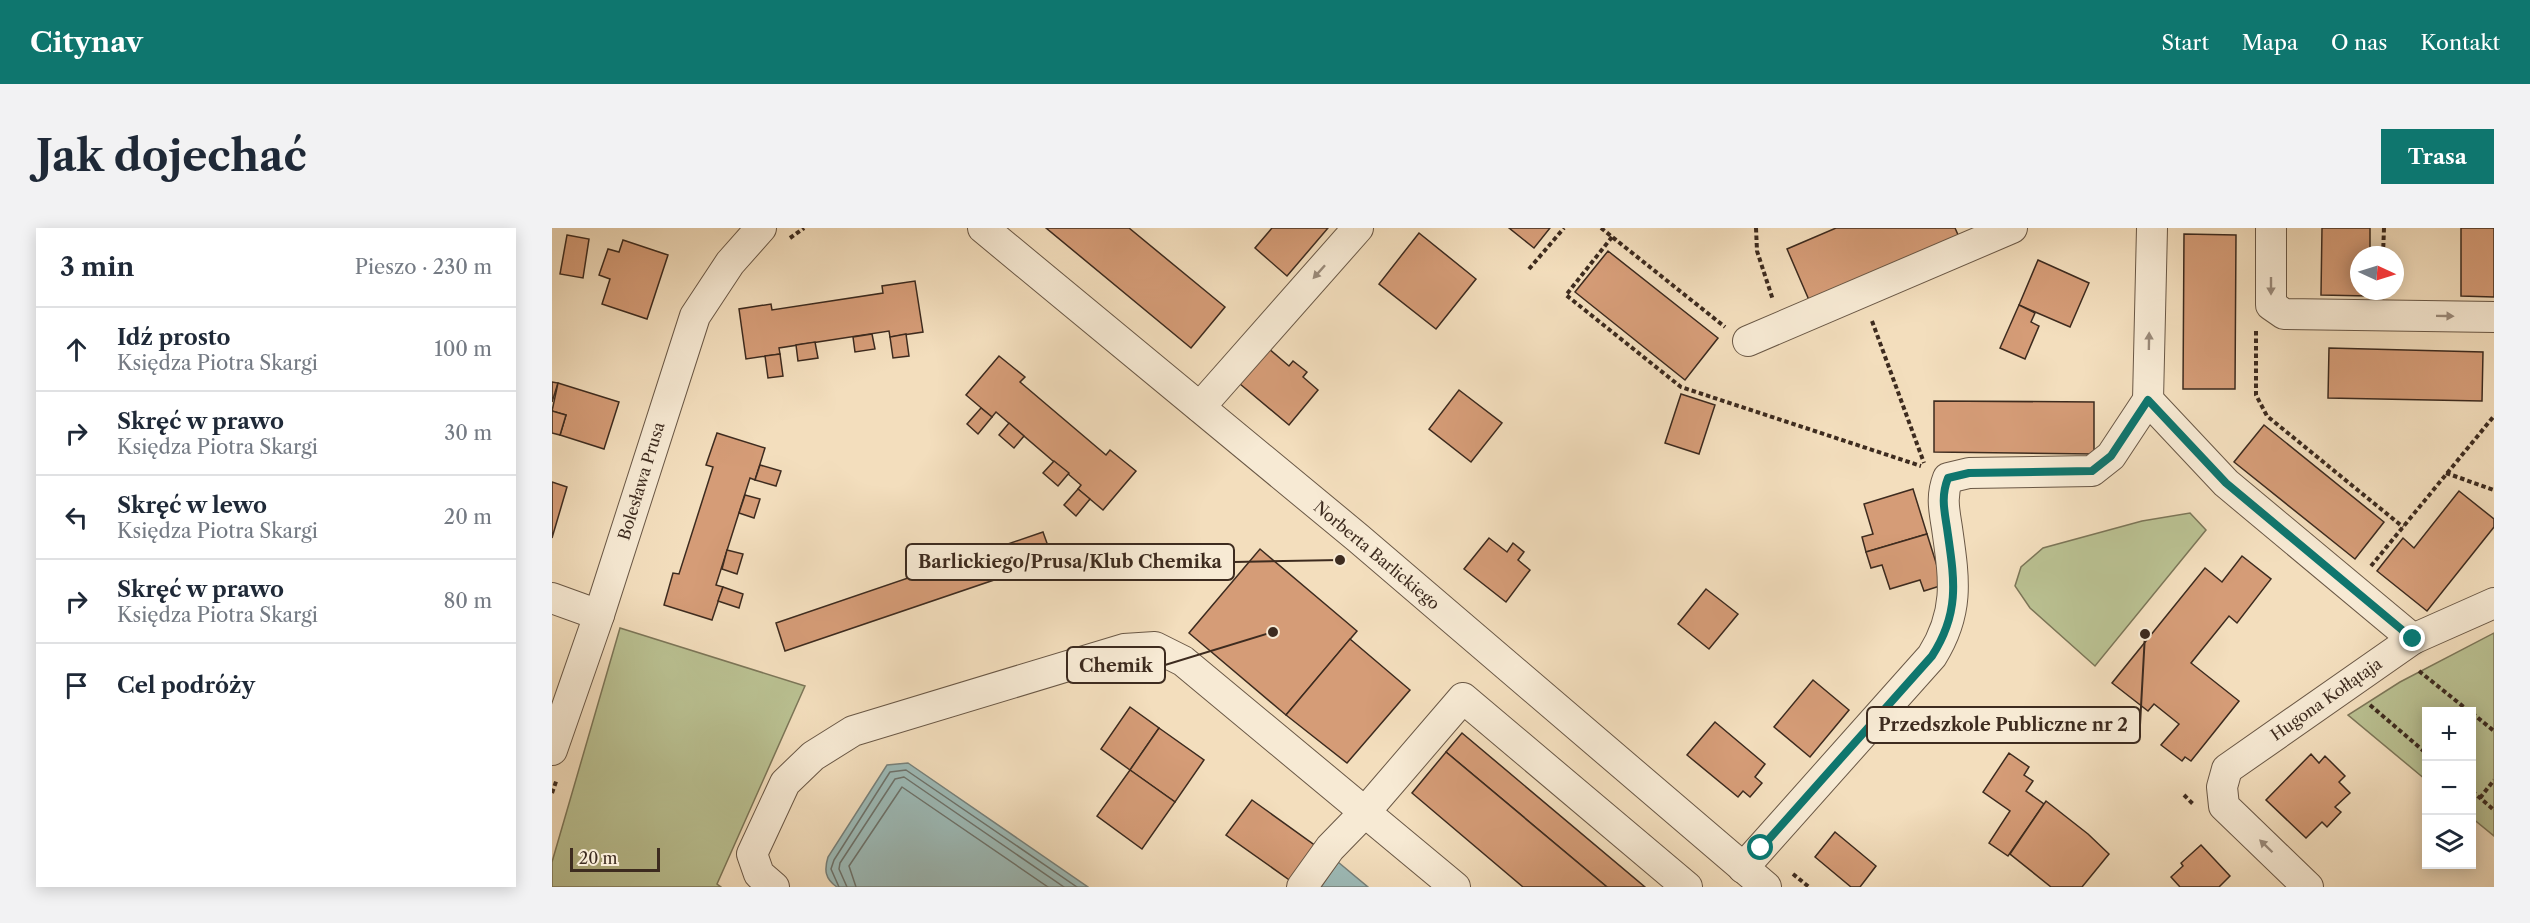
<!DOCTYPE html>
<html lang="pl">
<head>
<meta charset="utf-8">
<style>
	body { margin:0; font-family:"Libre Caslon Text",serif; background:#f2f2f3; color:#1f2937 }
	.controls { position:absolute; right:18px; bottom:18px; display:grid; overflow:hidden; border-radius:0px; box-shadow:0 3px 15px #0003 }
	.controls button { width:54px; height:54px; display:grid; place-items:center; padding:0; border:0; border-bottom:2px solid #e0e1e3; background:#fff; color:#1f2937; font:30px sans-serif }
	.compass { position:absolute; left:1798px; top:18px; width:54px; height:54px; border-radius:50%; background:#fff; box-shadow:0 3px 15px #0003; rotate:94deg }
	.scale { position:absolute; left:18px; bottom:15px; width:90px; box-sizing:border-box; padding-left:6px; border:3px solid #3d2b1f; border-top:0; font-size:16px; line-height:21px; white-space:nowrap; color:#3d2b1f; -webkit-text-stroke:4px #f7ead4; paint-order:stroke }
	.stop { position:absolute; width:18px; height:18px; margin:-14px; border:4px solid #0f766e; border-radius:50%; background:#fff }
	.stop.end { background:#0f766e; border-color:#fff; box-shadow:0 2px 6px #0008 }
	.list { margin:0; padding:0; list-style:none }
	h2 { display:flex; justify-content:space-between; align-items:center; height:78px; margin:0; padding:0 24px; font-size:26px }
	h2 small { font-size:20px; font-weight:400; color:#747a83 }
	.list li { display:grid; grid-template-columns:39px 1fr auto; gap:18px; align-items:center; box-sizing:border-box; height:84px; padding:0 24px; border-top:2px solid #e0e1e3 }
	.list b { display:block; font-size:22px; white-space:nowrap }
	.list p { margin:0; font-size:20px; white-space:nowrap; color:#747a83 }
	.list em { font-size:20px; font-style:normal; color:#747a83 }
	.icon { flex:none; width:33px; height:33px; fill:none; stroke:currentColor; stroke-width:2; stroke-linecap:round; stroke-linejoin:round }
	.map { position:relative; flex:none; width:1942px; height:659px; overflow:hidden; border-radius:0px }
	header { display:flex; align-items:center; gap:36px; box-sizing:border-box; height:84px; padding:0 30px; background:#0f766e; color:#fff }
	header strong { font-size:28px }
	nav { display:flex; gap:33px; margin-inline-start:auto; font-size:21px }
	.intro { display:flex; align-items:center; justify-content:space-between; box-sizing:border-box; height:144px; padding:0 36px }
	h1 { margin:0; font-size:42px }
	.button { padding:15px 27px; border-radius:0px; background:#0f766e; color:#fff; font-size:21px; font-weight:700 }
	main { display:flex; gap:36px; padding:0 36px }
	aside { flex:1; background:#fff; border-radius:0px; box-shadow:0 3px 15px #0003 }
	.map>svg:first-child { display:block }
</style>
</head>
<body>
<header>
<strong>Citynav</strong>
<nav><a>Start</a><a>Mapa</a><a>O nas</a><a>Kontakt</a></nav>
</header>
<div class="intro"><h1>Jak dojechać</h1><a class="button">Trasa</a></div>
<main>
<aside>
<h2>3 min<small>Pieszo · 230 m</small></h2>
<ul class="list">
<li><svg class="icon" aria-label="ahead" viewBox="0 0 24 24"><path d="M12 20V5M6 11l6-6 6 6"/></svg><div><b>Idź prosto</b><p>Księdza Piotra Skargi</p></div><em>100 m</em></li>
<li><svg class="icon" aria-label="right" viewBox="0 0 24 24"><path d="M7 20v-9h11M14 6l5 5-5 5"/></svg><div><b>Skręć w prawo</b><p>Księdza Piotra Skargi</p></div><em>30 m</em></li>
<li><svg class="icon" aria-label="left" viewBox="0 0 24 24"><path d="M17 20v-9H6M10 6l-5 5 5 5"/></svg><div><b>Skręć w lewo</b><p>Księdza Piotra Skargi</p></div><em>20 m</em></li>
<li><svg class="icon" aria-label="right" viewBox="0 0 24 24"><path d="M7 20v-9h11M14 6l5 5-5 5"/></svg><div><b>Skręć w prawo</b><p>Księdza Piotra Skargi</p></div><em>80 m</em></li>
<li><svg class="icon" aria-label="arrive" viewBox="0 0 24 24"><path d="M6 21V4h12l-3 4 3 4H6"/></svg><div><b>Cel podróży</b></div></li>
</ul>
</aside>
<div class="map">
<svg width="1942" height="659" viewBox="0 0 1942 659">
	<rect width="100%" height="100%" fill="#f3debd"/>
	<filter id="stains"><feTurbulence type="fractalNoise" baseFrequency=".00333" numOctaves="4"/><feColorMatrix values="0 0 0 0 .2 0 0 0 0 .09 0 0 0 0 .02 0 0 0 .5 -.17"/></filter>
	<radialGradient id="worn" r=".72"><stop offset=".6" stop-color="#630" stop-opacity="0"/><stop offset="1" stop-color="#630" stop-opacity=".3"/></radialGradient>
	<g fill="#bac192" stroke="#7c7658" stroke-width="1.5">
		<polygon points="1638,285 1654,302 1543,438 1478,380 1463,358 1469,339 1491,320 1590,293"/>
		<polygon points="68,400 253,458 165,656 169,659 0,659 0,634"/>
		<polygon points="1942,405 1942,608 1920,590 1920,484 1874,484 1874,552 1796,487 1848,454"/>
	</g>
	<g fill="#9dbbb8" stroke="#77817b" stroke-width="1.5">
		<path d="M356,535L536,659H285C273,651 272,642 276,629L335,537Z"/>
		<polygon points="786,634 816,659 769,659"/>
	</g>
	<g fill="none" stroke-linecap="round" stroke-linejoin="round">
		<g stroke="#6d736c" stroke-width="1.5">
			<polyline points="287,659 279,641 282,632 338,544 354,542 525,659"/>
			<polyline points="295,659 287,641 288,635 343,551 352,549 512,659"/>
			<polyline points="304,659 297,638 350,559 496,659"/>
		</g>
	</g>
	<g fill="#d59c77" stroke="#3d2b1f" stroke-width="1.5">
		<polygon points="494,0 577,0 673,79 639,120"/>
		<polygon points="720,0 776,0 735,48 703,20"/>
		<polygon points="957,0 998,0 982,20"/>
		<polygon points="1284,0 1403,0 1407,9 1257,72 1235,21"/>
		<polygon points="1770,0 1818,0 1818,27 1807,27 1807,63 1817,63 1817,68 1769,67"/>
		<polygon points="1909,0 1942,0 1942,69 1909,68"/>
		<polygon points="867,5 924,51 884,101 827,56"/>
		<polygon points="1632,6 1684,7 1683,161 1631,161"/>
		<polygon points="15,7 37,11 31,50 8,46"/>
		<polygon points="71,12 116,27 95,91 50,76 58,51 47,47 56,21 67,24"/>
		<polygon points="1056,23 1166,110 1133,152 1023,64"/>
		<polygon points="1486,32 1537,55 1518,99 1467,77"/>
		<polygon points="363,53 371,104 338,109 337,103 227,120 228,126 194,131 187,81 219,76 220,82 331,65 330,58"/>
		<polygon points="1467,77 1483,85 1479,94 1487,98 1473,131 1448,120"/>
		<polygon points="320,106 323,121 303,124 301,109"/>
		<polygon points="354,106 357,128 341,130 338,109"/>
		<polygon points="263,114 266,130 246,133 244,117"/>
		<polygon points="1777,120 1931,124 1930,173 1776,170"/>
		<polygon points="717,121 737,138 741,133 755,144 751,149 766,162 737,197 688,156"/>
		<polygon points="228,126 231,148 216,150 213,128"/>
		<polygon points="447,128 473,149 468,154 554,227 558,222 584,243 551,282 526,261 529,257 444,184 440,189 414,167"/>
		<polygon points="0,154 6,155 0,174"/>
		<polygon points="6,155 67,174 52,221 8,207 14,187 0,183"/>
		<polygon points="907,162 950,195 919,234 877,201"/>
		<polygon points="1129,166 1163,177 1147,226 1113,215"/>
		<polygon points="1382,173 1542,174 1542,226 1382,224"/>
		<polygon points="429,180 440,189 426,206 415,196"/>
		<polygon points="0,183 14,187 8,207 0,205"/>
		<polygon points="457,195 472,208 462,220 447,207"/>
		<polygon points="1712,197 1832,294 1803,331 1682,234"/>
		<polygon points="165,205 213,220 203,252 198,250 164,357 171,359 160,392 112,377 121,345 127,346 161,239 154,237"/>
		<polygon points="502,233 517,245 506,258 491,245"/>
		<polygon points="208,237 229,243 224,258 203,252"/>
		<polygon points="0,254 15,259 0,310"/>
		<polygon points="526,261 538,271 524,288 512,277"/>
		<polygon points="1361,261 1375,306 1314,324 1310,309 1321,306 1312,276"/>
		<polygon points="1907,263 1942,291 1942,299 1875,383 1825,343 1851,310 1862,320"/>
		<polygon points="193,267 208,271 202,290 187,285"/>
		<polygon points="491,304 501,332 233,423 224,395"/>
		<polygon points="1375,306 1391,357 1372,363 1368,352 1338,361 1330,337 1319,340 1314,324"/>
		<polygon points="937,310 955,324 961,315 972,324 966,332 978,342 954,374 912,341"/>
		<polygon points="708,321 805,403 734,487 637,405"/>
		<polygon points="175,322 191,326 185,346 170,341"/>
		<polygon points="1690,328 1719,351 1685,395 1677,388 1639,435 1687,473 1639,533 1633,529 1630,533 1609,517 1627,496 1602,476 1596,483 1560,455 1653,340 1670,354"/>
		<polygon points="171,359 191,366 187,380 166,373"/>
		<polygon points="1154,361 1186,386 1157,421 1126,396"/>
		<polygon points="798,411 858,462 795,535 734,487"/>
		<polygon points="1261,452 1297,482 1258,529 1222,499"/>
		<polygon points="578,479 607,500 578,542 549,521"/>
		<polygon points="1163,494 1213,536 1203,549 1210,555 1198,569 1191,563 1186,569 1135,527"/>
		<polygon points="607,500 652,532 623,574 578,542"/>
		<polygon points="910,505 1093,659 1055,659 894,524"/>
		<polygon points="894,524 1055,659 971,659 860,565"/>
		<polygon points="1457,525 1477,539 1472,547 1481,553 1474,563 1492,576 1456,628 1437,615 1458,583 1431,564"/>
		<polygon points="1759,526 1767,535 1773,528 1793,548 1787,554 1798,565 1783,579 1789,584 1775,599 1770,594 1754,610 1714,572"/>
		<polygon points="578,542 623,574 590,621 545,588"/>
		<polygon points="700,572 768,621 743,656 674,607"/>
		<polygon points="1494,573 1536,606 1557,626 1530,659 1499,659 1458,626"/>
		<polygon points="1283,604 1324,638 1308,659 1299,659 1263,629"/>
		<polygon points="1649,617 1678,648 1667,659 1628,659 1619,649 1631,638 1629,635"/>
	</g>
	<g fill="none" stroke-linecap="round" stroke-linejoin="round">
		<g stroke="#6a5846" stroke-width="32">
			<g id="minor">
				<polyline points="431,0 806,310 1214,659"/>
				<polyline points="1719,0 1719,77 1732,86 1942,89"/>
				<polyline points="1196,113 1460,0"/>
				<polyline points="1596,172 1674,255 1861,411"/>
				<polyline points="1596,172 1600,0"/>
				<polyline points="648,179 806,0"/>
				<polyline points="0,370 47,387"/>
				<polyline points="0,522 47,387 143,88 178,35 209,0"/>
				<path d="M1191,640L1380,428C1408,383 1402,350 1395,300C1392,281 1389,268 1396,250L1417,245L1540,243L1559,228L1596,172"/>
				<polyline points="222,659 207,646 200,626 233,555 261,528 301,503 572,421 603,419 631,433 903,659"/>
				<polyline points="750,659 778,620 813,584 911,470 1135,659"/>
				<polyline points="1756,659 1672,578 1670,559 1675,541 1861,411 1942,375"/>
			</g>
		</g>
		<g stroke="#3d2b1f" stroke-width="4" stroke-dasharray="4.5 3" stroke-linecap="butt">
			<polyline points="1049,0 1173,99"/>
			<polyline points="1204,0 1205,23 1221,72"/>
			<polyline points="1060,9 1014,67 1129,159 1369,238"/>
			<polyline points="238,10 252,0"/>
			<polyline points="1831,27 1832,0"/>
			<polyline points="977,41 1012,0"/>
			<polyline points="1320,93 1372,235"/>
			<polyline points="1704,103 1704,167 1715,188 1851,299"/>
			<polyline points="1894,245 1942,262"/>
			<polyline points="1819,338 1942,188"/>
			<polyline points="1867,443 1918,484"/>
			<polyline points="1818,477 1874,525"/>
			<polyline points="1920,485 1942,503"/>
			<polyline points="1920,563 1942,582"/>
			<polyline points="0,565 5,551"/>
			<polyline points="1632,567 1642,577"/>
			<polyline points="1928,570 1942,552"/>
			<polyline points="1241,646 1257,659"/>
		</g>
		<use href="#minor" stroke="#f7ead4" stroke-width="30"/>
	</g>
	<defs><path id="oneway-solid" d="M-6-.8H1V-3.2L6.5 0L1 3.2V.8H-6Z" transform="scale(1.5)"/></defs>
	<g fill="#9a8a7a">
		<use href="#oneway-solid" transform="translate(767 44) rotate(132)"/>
		<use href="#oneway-solid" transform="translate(1719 58) rotate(90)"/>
		<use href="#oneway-solid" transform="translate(1893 88) rotate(1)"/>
		<use href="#oneway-solid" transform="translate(1597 113) rotate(-89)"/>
		<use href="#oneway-solid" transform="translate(1714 618) rotate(-136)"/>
	</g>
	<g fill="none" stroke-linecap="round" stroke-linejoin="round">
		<path stroke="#0f766e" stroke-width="8" d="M1209,620L1380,428C1409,383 1402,350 1395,300C1392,281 1389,268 1396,250L1417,245L1540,243L1559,228L1596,172L1674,255L1861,411"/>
	</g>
	<g text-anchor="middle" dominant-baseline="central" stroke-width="6" stroke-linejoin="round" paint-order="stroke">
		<g font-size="16" fill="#3d2b1f" stroke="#f7ead4">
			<text transform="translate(89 253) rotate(-73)">Bolesława Prusa</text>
			<text transform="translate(825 327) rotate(40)">Norberta Barlickiego</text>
			<text transform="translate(1774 471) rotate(-35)">Hugona Kołłątaja</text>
		</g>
	</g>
	<path fill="none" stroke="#3d2b1f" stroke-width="2" d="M788 332L682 334M721 404L613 437M1593 406L1588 497"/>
	<g fill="#3d2b1f" stroke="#f7ead4" stroke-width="2">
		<circle cx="788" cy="332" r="6"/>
		<circle cx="721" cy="404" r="6"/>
		<circle cx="1593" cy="406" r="6"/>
	</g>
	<g fill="#f7ead4" stroke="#3d2b1f" stroke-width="2">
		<rect x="354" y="316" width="328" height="36" rx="6"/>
		<rect x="515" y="419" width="98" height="36" rx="6"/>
		<rect x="1315" y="479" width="273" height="36" rx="6"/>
	</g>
	<g font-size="18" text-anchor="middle" font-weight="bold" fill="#3d2b1f">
		<text x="518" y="340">Barlickiego/Prusa/Klub Chemika</text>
		<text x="564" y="444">Chemik</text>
		<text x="1451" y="503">Przedszkole Publiczne nr 2</text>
	</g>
	<rect width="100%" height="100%" filter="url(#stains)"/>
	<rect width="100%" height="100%" fill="url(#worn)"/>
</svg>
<div class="controls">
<button>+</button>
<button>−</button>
<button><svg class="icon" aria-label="layers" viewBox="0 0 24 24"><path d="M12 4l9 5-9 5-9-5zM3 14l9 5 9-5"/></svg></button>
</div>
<svg class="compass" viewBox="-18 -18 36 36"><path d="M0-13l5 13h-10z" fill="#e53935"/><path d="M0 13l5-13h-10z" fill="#747a83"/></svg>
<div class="scale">20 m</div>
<div class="stop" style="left:1209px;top:620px"></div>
<div class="stop end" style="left:1861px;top:411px"></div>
</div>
</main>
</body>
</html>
